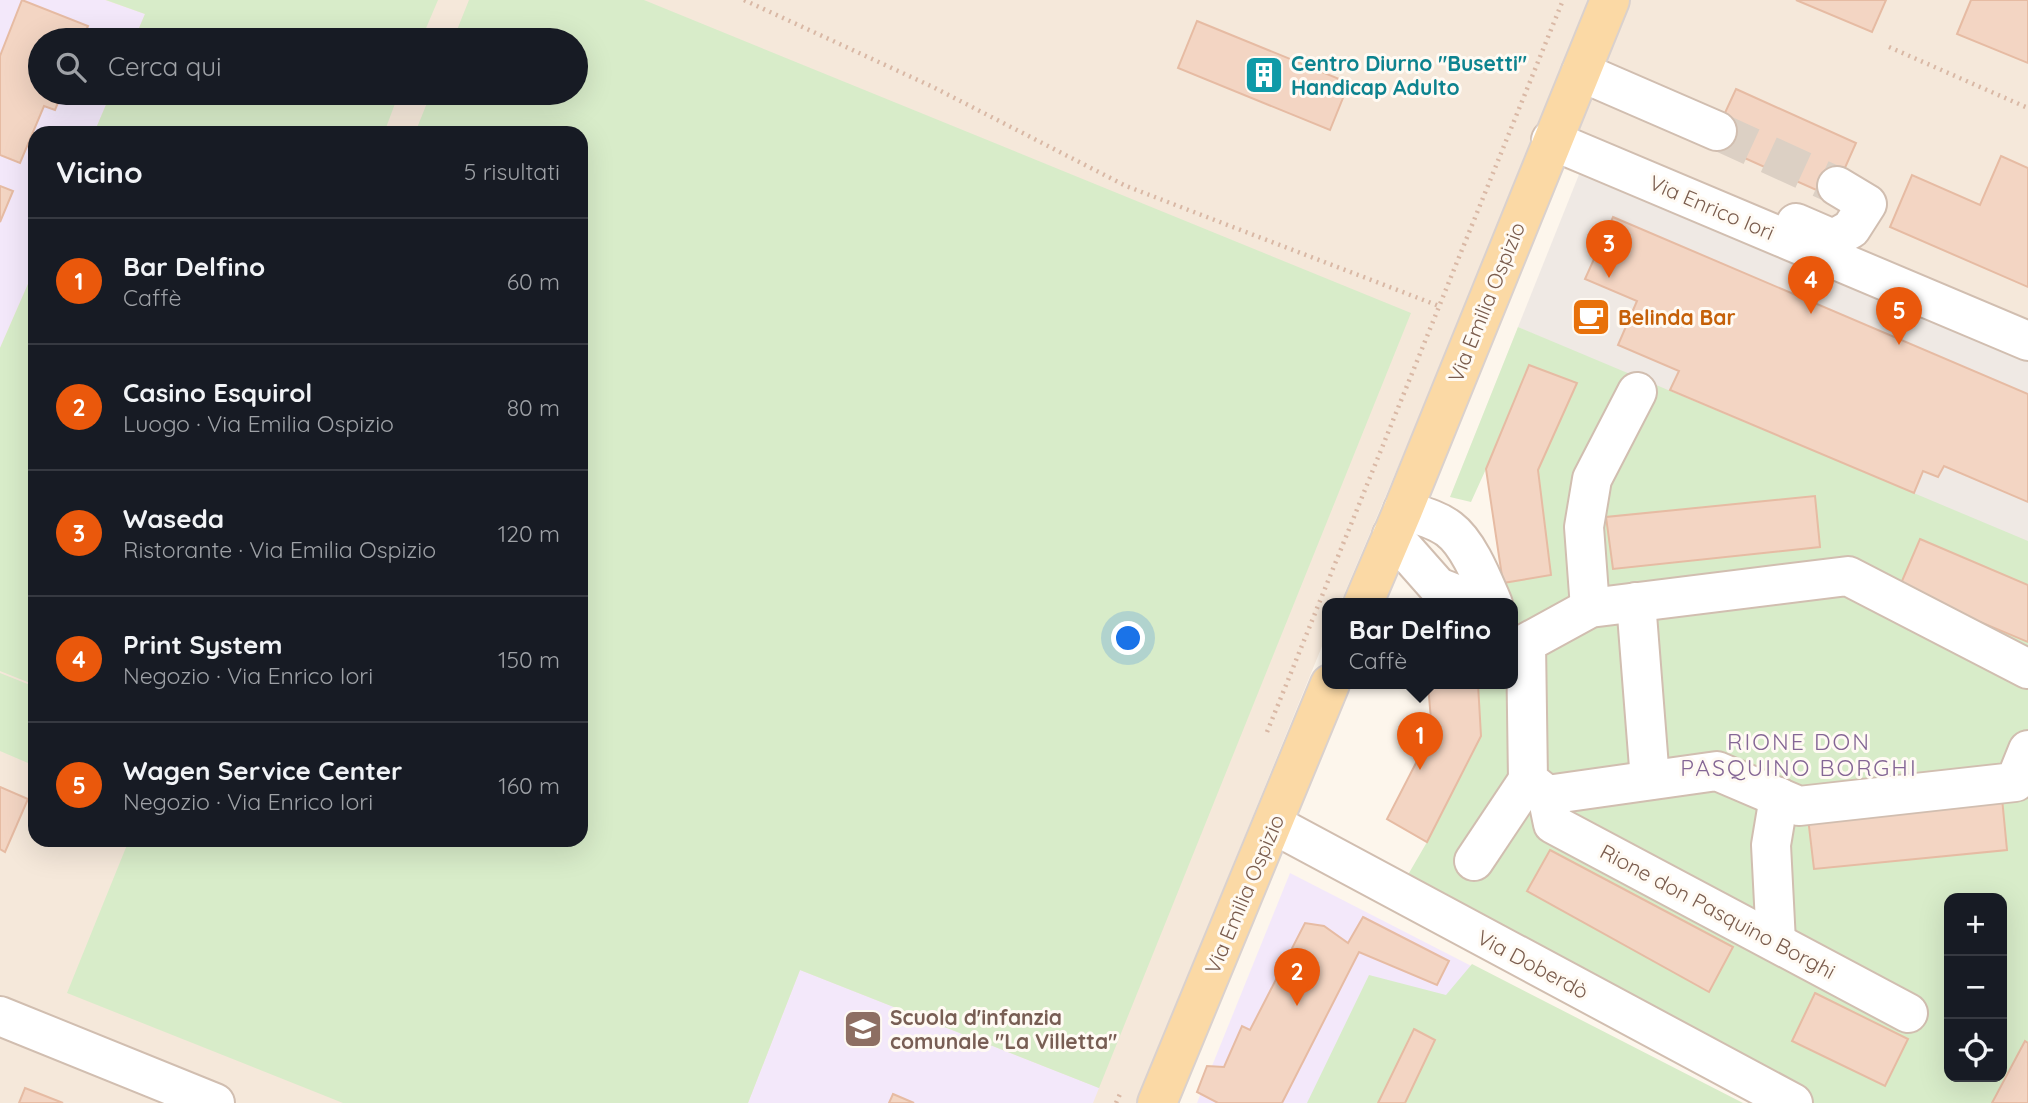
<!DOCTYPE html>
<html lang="it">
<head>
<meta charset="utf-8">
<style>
	body { margin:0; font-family:Quicksand,sans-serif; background:#20242c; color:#f1f3f6 }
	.controls { position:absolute; right:21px; bottom:21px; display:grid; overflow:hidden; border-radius:14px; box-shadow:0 7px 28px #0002 }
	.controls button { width:63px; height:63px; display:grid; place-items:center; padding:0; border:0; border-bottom:2px solid #363941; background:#171b24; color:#f1f3f6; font:35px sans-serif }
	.you { position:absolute; left:1129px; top:639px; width:24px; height:24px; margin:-18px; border:5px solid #fff; border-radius:50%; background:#1a73e8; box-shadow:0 0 0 10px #1a73e833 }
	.badge { display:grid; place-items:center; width:46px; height:46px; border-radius:50%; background:#ea580c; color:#fff; font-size:23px; font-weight:700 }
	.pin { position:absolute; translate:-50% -58px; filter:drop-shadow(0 2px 4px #0008) }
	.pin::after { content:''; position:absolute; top:37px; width:24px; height:21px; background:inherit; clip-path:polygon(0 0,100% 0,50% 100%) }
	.popup { position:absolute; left:1322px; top:598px; width:196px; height:91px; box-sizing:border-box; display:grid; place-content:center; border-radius:14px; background:#171b24; filter:drop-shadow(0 2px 5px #0005); font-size:23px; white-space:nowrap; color:#9ea1a6 }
	.popup b { font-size:26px; color:#f1f3f6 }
	.popup::after { content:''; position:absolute; left:50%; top:100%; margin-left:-14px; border:14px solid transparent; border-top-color:#171b24 }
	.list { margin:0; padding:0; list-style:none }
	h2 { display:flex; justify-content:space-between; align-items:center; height:91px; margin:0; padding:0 28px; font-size:30px }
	h2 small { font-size:23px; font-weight:400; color:#9ea1a6 }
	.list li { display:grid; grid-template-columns:46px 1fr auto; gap:21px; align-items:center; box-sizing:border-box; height:126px; padding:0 28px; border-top:2px solid #363941 }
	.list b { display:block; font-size:26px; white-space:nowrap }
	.list p { margin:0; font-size:23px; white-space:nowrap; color:#9ea1a6 }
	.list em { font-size:23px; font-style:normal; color:#9ea1a6 }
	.icon { flex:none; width:38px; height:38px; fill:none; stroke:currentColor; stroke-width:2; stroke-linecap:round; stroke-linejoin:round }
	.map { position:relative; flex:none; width:2028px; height:1103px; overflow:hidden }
	.search { position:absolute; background:#171b24; box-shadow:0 7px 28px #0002; left:28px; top:28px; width:560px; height:77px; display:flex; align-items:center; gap:18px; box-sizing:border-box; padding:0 24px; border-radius:38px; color:#9ea1a6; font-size:26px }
	.panel { position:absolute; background:#171b24; box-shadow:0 7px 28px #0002; left:28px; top:126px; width:560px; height:721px; border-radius:21px }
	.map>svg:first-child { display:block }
</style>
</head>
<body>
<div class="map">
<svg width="2028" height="1103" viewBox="0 0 2028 1103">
	<rect width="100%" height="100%" fill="#fdf6ec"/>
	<path fill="#f5e8da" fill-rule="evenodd" d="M0,0H2028V345L1525,154L1469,299L1340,604H1327V634L1136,1103H0ZM40,40H576V93H40ZM35,133H581V840H35Z"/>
	<polygon fill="#efe9e4" points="1594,137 2028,332 2028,551 1518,327"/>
	<g fill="#f3e8fa">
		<polygon points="0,0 105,0 145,14 134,40 40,40 40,93 111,93 94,133 35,133 35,268 0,348"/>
		<polygon points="1290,873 1739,1103 1197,1103"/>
		<polygon points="800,970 1099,1088 1093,1103 748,1103"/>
	</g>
	<g fill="#d8ecc9" fill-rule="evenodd">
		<polygon points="106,0 438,0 421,40 134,40 145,14"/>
		<polygon points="469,0 644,0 1411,313 1099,1088 800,970 748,1103 343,1103 67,993 129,840 581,840 581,133 415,133 431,93 576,93 576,40 453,40"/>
		<polygon points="111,93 399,93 384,133 94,133"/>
		<polygon points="35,268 35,685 0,671 0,348"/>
		<path d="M1518,327L2028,541V1103H1793L1398,892L1427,842L1481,736L1478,684H1513V604H1498L1503,583L1551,574L1538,470L1486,469L1471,502L1450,497ZM1949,898H2002V1077H1949Z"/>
		<polygon points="0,673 35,687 35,766 0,751"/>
		<polygon points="1472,964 1743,1103 1307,1103 1369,975 1446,995"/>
	</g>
	<g fill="#f3d5c3" stroke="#e6bba3" stroke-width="2">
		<polygon points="22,0 88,26 82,40 40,40 40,93 62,93 55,110 44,106 20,163 0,155 0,56"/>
		<polygon points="1796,0 1886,0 1872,32"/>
		<polygon points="1971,0 2028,0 2028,63 1957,34"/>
		<polygon points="1197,21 1349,83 1330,130 1178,68"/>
		<polygon points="1736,89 1856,143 1832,197 1711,143"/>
		<polygon points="2001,156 2028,168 2028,287 1890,227 1912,175 1980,205"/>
		<polygon points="0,186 13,191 0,222"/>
		<polygon points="1613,217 2028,394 2028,502 1944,466 1938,477 1923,471 1914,493 1670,390 1679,371 1618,345 1637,301 1585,279"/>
		<polygon points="1529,365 1577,383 1538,470 1551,575 1503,583 1486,469"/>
		<polygon points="1815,496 1820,547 1613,569 1606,517"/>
		<polygon points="1920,539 2028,585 2028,642 1899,588"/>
		<polygon points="1428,684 1478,684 1481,736 1427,842 1387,819 1432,732"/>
		<polygon points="0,787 28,799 5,852 0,849"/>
		<polygon points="2002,798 2007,850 1814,869 1808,818"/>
		<polygon points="1550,850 1733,947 1709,992 1527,891"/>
		<polygon points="1363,917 1449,961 1437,985 1359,952 1282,1103 1218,1103 1197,1092 1207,1066 1224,1067 1242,1026 1250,1030 1305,923 1324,926 1348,943"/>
		<polygon points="1815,993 1908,1039 1885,1086 1792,1041"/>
		<polygon points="1414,1029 1435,1040 1405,1103 1378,1103"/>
		<polygon points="2025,1041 2028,1043 2028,1103 1992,1103"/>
		<polygon points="25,1088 63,1103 19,1103"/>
		<polygon points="893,1094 914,1103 889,1103"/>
	</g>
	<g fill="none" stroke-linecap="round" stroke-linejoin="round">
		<polyline stroke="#dcd0c4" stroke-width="38" stroke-dasharray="38 19" stroke-linecap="butt" points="1717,131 1837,186"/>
		<g stroke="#d1beb0" stroke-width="42">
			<g id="minor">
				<polyline points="1581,72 1717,131"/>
				<polyline points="1551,140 2028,341"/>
				<polyline points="1796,223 1833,239 1851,229 1867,204 1837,186"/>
				<path d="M1403,510C1418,515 1436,519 1449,529C1469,544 1483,581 1493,604"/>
				<polyline points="1392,535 1438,587 1481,604"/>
				<polyline points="1636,602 1650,780"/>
				<polyline points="1590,608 1584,527 1592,479 1637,392"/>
				<polyline points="2028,669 1848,576 1590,608 1526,643 1528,780 1547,795 1717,771 1799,806 2015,782 2028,750"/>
				<polyline points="1547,795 1553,824 1908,1013"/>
				<polyline points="1273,824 1793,1103"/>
				<polyline points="1474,861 1528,780"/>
				<polyline points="1776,942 1771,845 1779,797"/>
				<polyline points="0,1016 215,1103"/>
			</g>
		</g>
		<g stroke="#dad1cd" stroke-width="42">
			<g id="major">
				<polyline points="1363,604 1403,510 1610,0"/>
				<polyline points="1157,1103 1330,684"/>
			</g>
		</g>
		<g stroke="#d9b8a5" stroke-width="4.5" stroke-dasharray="2 5" stroke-linecap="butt">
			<polyline points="744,0 933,87 1126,186 1439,306"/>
			<polyline points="1889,47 2028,108"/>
			<polyline points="1267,732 1563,0"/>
			<polyline points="1116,1103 1120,1094"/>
		</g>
		<use href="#minor" stroke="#fff" stroke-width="38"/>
		<use href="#major" stroke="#fbd9a5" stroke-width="38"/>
	</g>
	<defs>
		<g id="building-square" transform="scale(2.0125)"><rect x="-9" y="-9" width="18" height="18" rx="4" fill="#0f9aa8" stroke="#fffaf3"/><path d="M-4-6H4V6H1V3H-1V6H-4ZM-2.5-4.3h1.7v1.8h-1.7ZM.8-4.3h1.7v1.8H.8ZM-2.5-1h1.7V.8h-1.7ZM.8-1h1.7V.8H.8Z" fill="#fff"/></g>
		<g id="cafe-square" transform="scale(2.0125)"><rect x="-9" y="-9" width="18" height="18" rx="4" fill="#e8710a" stroke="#fffaf3"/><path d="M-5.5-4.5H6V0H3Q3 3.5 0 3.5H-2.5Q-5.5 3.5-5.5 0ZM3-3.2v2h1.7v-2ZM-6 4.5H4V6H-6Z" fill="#fff"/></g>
		<g id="school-square" transform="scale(2.0125)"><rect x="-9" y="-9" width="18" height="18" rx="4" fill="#8d6e63" stroke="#fffaf3"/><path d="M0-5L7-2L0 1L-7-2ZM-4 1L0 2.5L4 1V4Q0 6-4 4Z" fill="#fff"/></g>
	</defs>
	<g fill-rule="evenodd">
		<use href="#building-square" x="1264" y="75"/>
		<use href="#cafe-square" x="1591" y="317"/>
		<use href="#school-square" x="863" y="1029"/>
	</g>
	<g text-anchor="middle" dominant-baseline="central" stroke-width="6" stroke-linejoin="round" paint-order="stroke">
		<g font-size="21" font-weight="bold" fill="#0d838f" stroke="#fffaf3" text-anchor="start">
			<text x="1291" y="63">Centro Diurno "Busetti"<tspan x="1291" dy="24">Handicap Adulto</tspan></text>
		</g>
		<g font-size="21" fill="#7a5c4d" stroke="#fffaf3">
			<text transform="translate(1712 207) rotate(23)">Via Enrico Iori</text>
			<text transform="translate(1486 302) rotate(-68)">Via Emilia Ospizio</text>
			<text transform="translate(1244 894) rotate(-67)">Via Emilia Ospizio</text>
			<text transform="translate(1718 911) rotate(28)">Rione don Pasquino Borghi</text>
			<text transform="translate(1533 964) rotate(28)">Via Doberdò</text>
		</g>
		<g font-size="21" font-weight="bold" fill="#c56008" stroke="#fffaf3" text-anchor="start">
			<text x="1618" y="317">Belinda Bar</text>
		</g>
		<g font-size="21" font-weight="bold" fill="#785e54" stroke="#fffaf3" text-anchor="start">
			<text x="890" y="1017">Scuola d'infanzia<tspan x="890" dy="24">comunale "La Villetta"</tspan></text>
		</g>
		<g font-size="23" letter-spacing="2" fill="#846695" stroke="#fffaf3">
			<text x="1799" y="741">RIONE DON<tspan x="1799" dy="26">PASQUINO BORGHI</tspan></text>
		</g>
	</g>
</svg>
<div class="controls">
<button>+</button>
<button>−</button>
<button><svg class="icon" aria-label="locate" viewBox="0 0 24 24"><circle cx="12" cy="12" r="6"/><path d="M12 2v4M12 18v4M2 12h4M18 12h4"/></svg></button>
</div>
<div class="you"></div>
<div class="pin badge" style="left:1420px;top:770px">1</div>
<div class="popup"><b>Bar Delfino</b>Caffè</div>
<div class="pin badge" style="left:1297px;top:1006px">2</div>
<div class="pin badge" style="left:1609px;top:278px">3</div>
<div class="pin badge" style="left:1811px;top:314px">4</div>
<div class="pin badge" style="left:1899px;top:345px">5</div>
<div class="search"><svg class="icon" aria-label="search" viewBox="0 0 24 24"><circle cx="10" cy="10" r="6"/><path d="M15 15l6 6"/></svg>Cerca qui</div>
<section class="panel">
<h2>Vicino<small>5 risultati</small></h2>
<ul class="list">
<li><span class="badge">1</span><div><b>Bar Delfino</b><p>Caffè</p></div><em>60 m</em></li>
<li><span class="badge">2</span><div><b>Casino Esquirol</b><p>Luogo · Via Emilia Ospizio</p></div><em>80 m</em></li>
<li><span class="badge">3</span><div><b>Waseda</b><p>Ristorante · Via Emilia Ospizio</p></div><em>120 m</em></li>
<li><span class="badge">4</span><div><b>Print System</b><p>Negozio · Via Enrico Iori</p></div><em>150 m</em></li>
<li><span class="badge">5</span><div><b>Wagen Service Center</b><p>Negozio · Via Enrico Iori</p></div><em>160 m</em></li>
</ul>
</section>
</div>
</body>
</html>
